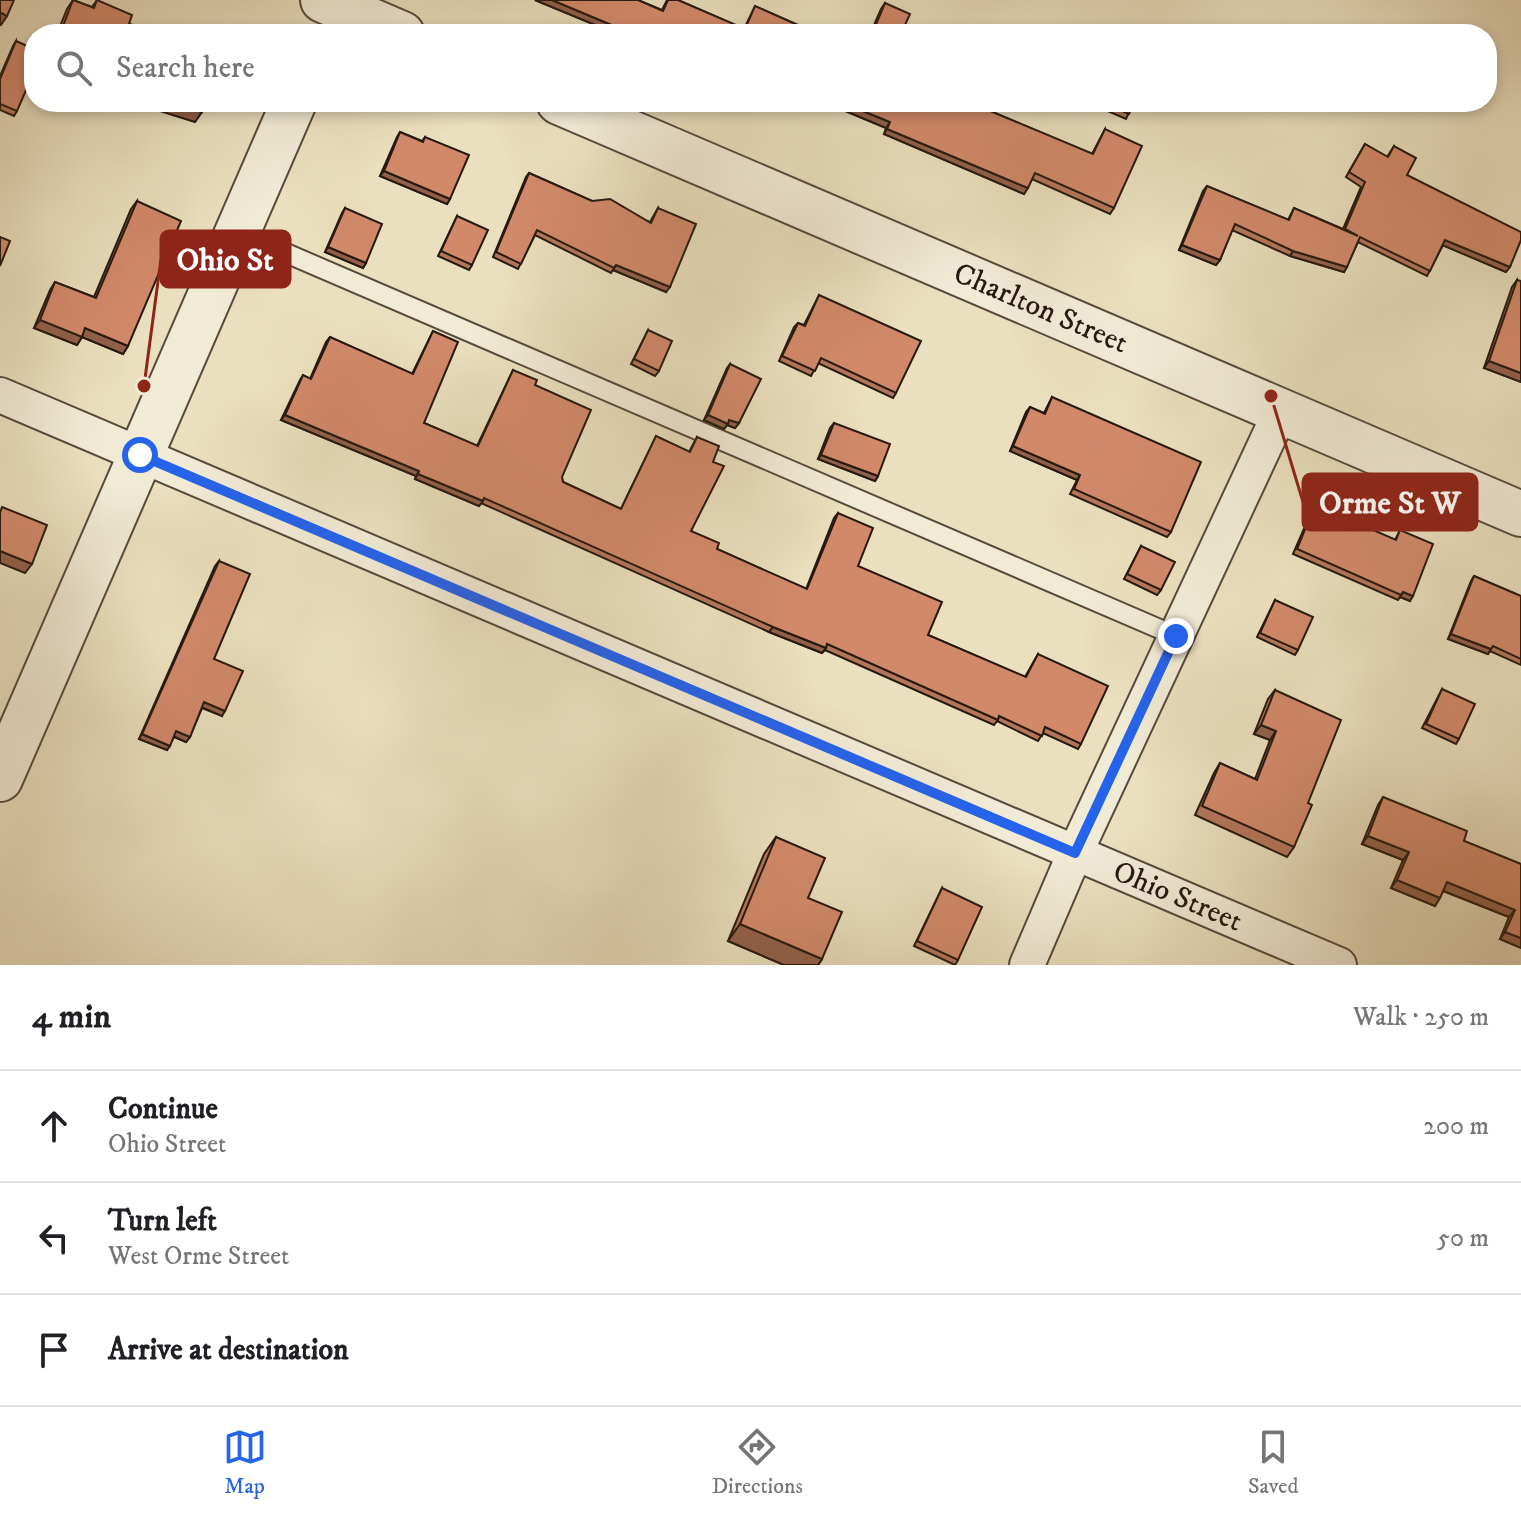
<!DOCTYPE html>
<html lang="en">
<head>
<meta charset="utf-8">
<style>
	body { margin:0; font-family:"IM FELL DW Pica",serif; background:#f6f6f6; color:#202124 }
	.stop { position:absolute; width:24px; height:24px; margin:-18px; border:6px solid #2563eb; border-radius:50%; background:#fff }
	.stop.end { background:#2563eb; border-color:#fff; box-shadow:0 2px 8px #0008 }
	.list { margin:0; padding:0; list-style:none }
	h2 { display:flex; justify-content:space-between; align-items:center; height:104px; margin:0; padding:0 32px; font-size:34px }
	h2 small { font-size:26px; font-weight:400; color:#757577 }
	.list li { display:grid; grid-template-columns:52px 1fr auto; gap:24px; align-items:center; box-sizing:border-box; height:112px; padding:0 32px; border-top:2px solid #e0e0e0 }
	.list b { display:block; font-size:30px; white-space:nowrap }
	.list p { margin:0; font-size:26px; white-space:nowrap; color:#757577 }
	.list em { font-size:26px; font-style:normal; color:#757577 }
	.icon { flex:none; width:44px; height:44px; fill:none; stroke:currentColor; stroke-width:2; stroke-linecap:round; stroke-linejoin:round }
	.map { position:relative; flex:none; width:1521px; height:965px; overflow:hidden }
	.search { position:absolute; background:#fff; box-shadow:0 4px 12px #0003; left:24px; right:24px; top:24px; height:88px; display:flex; align-items:center; gap:20px; box-sizing:border-box; padding:0 28px; border-radius:32px; color:#757577; font-size:30px }
	.sheet { height:440px; background:#fff }
	nav { display:flex; justify-content:space-around; align-items:center; box-sizing:border-box; height:112px; border-top:2px solid #e0e0e0; background:#fff; font-size:22px; color:#757577 }
	nav a { display:grid; justify-items:center; gap:4px }
	nav .on { color:#2563eb }
	.map>svg:first-child { display:block }
</style>
</head>
<body>
<div class="map">
<svg width="1521" height="965" viewBox="0 0 1521 965">
	<rect width="100%" height="100%" fill="#eadfbe"/>
	<filter id="stains"><feTurbulence type="fractalNoise" baseFrequency=".0025" numOctaves="4"/><feColorMatrix values="0 0 0 0 .2 0 0 0 0 .09 0 0 0 0 .02 0 0 0 .5 -.17"/></filter>
	<radialGradient id="worn" r=".72"><stop offset=".6" stop-color="#630" stop-opacity="0"/><stop offset="1" stop-color="#630" stop-opacity=".3"/></radialGradient>
	<g fill="none" stroke-linecap="round" stroke-linejoin="round">
		<g stroke="#574a3c" stroke-width="22">
			<polyline id="service" points="237,232 1176,636"/>
		</g>
		<g stroke="#574a3c" stroke-width="38">
			<g id="minor">
				<path id="s1" d="M0,395L1339,965"/>
				<polyline points="1027,965 1075,853 1280,413"/>
			</g>
		</g>
		<g stroke="#574a3c" stroke-width="48">
			<g id="tertiary">
				<polyline points="323,0 402,34"/>
				<path id="s2" d="M559,102L1521,514"/>
				<polyline points="0,779 294,102"/>
			</g>
		</g>
		<use href="#service" stroke="#f1ead5" stroke-width="18"/>
		<use href="#minor" stroke="#f1ead5" stroke-width="34"/>
		<use href="#tertiary" stroke="#f1ead5" stroke-width="44"/>
	</g>
	<g fill="#b4765b" stroke="#261911" stroke-width="2">
		<polygon points="73,0 92,7 97,0 129,24 161,34 57,34 67,9"/>
		<polygon points="535,0 638,0 662,10 667,0 678,0 744,29 755,6 818,34 617,34"/>
		<polygon points="885,3 901,34 870,34 881,9"/>
		<polygon points="16,41 17,111 14,116 0,110 0,76 13,46"/>
		<polygon points="824,102 969,102 1092,154 1105,129 1114,208 1110,214 1032,179 1024,194 884,134 886,128"/>
		<polygon points="1087,102 1134,102 1126,119"/>
		<polygon points="400,132 422,141 425,137 450,199 447,204 380,176 397,137"/>
		<polygon points="1365,144 1387,157 1394,146 1407,175 1506,272 1443,245 1427,276 1358,242 1344,272 1290,256 1232,230 1220,260 1216,265 1179,250 1203,191 1207,186 1288,220 1294,208 1343,229 1361,187 1346,177"/>
		<polygon points="529,173 592,201 650,222 658,208 666,292 613,270 611,273 535,235 518,269 493,257 526,177"/>
		<polygon points="137,201 128,346 123,354 82,337 77,345 34,328 50,290 55,282 94,297 131,209"/>
		<polygon points="345,208 366,263 363,268 325,252 342,213"/>
		<polygon points="457,216 472,265 469,270 438,256"/>
		<polygon points="1517,280 1521,382 1484,368 1512,287"/>
		<polygon points="819,295 896,393 893,398 818,363 811,376 779,361 794,327 798,323 804,325"/>
		<polygon points="648,330 659,371 655,376 631,364"/>
		<polygon points="433,331 424,423 477,446 513,370 535,385 563,482 621,509 656,436 689,452 697,437 713,462 691,531 717,549 806,589 834,518 838,513 858,566 928,635 1025,677 1038,654 1081,744 1078,749 1043,733 1038,741 997,721 994,725 825,650 822,653 769,632 481,503 479,506 415,479 416,476 281,420 300,380 303,375 310,379 326,342 330,337 412,374"/>
		<polygon points="730,364 739,423 735,428 727,425 724,429 704,420 727,368"/>
		<polygon points="1052,397 1171,532 1167,537 1070,494 1077,480 1010,451 1026,412 1030,407 1044,413"/>
		<polygon points="834,423 878,476 875,481 818,459 830,428"/>
		<polygon points="1315,505 1395,540 1400,530 1410,601 1400,597 1398,600 1293,554 1312,510"/>
		<polygon points="1141,546 1161,590 1157,595 1124,579"/>
		<polygon points="219,561 214,659 222,716 202,708 190,737 186,742 174,737 167,750 139,739 215,566"/>
		<polygon points="1474,576 1521,596 1521,665 1490,651 1488,654 1448,639 1471,581"/>
		<polygon points="1275,600 1298,650 1295,655 1257,637"/>
		<polygon points="1442,689 1459,739 1456,744 1422,728"/>
		<polygon points="1275,690 1308,803 1294,847 1287,857 1195,815 1214,773 1220,763 1255,779 1270,740 1254,734 1268,699"/>
		<polygon points="1383,797 1464,841 1521,864 1521,948 1500,939 1509,917 1443,891 1435,906 1391,888 1403,860 1362,844 1378,805"/>
		<polygon points="776,837 808,898 822,959 818,965 784,965 728,941 764,854"/>
		<polygon points="942,888 958,960 955,965 914,946"/>
	</g>
	<g fill="#92604a" stroke="#261911" stroke-width="2">
		<polygon points="535,0 552,0 633,34 617,34"/>
		<polygon points="0,12 7,16 1,25 0,25"/>
		<polygon points="147,102 168,102 202,112 195,122 144,106"/>
		<polygon points="824,102 841,102 890,122 886,128"/>
		<polygon points="887,129 1028,188 1024,194 884,134"/>
		<polygon points="384,171 450,199 447,204 380,176"/>
		<polygon points="1445,240 1510,267 1506,272 1442,245"/>
		<polygon points="1182,245 1220,260 1216,265 1179,250"/>
		<polygon points="328,247 366,263 363,268 325,252"/>
		<polygon points="1293,251 1347,267 1344,272 1290,256"/>
		<polygon points="616,265 670,287 666,292 613,270"/>
		<polygon points="40,320 85,328 128,346 123,354 82,337 77,345 34,328"/>
		<polygon points="1489,361 1521,373 1521,382 1484,368"/>
		<polygon points="285,415 419,471 416,476 281,420"/>
		<polygon points="708,415 729,420 739,423 735,428 727,425 724,429 704,420"/>
		<polygon points="1013,446 1080,475 1077,480 1010,451"/>
		<polygon points="821,455 878,476 875,481 818,459"/>
		<polygon points="418,474 483,501 479,506 415,479"/>
		<polygon points="0,551 32,564 25,573 0,563"/>
		<polygon points="1403,592 1413,596 1410,601 1400,597"/>
		<polygon points="773,627 826,648 822,653 769,632"/>
		<polygon points="1451,634 1491,649 1488,654 1448,639"/>
		<polygon points="204,702 225,711 222,716 201,707"/>
		<polygon points="1261,725 1276,731 1270,740 1254,734"/>
		<polygon points="176,731 190,737 186,742 173,736"/>
		<polygon points="142,734 170,746 167,750 139,739"/>
		<polygon points="1368,836 1409,852 1403,860 1362,844"/>
		<polygon points="1397,880 1440,898 1435,906 1391,888"/>
		<polygon points="1447,882 1515,910 1509,917 1441,890"/>
		<polygon points="740,924 822,959 818,965 784,965 728,941"/>
		<polygon points="1505,932 1521,938 1521,948 1500,939"/>
	</g>
	<g fill="#d1896a" stroke="#261911" stroke-width="2">
		<polygon points="0,0 14,0 7,16 0,12"/>
		<polygon points="73,0 94,8 97,0 132,15 129,24 161,34 60,34"/>
		<polygon points="552,0 638,0 663,11 668,0 678,0 745,29 755,6 818,34 633,34"/>
		<polygon points="885,3 910,14 901,34 872,34"/>
		<polygon points="16,41 34,49 34,72 17,111 0,104 0,79"/>
		<polygon points="168,102 205,102 202,112"/>
		<polygon points="841,102 969,102 1093,154 1105,129 1142,146 1114,208 1035,173 1028,188 887,129 890,122"/>
		<polygon points="1101,102 1134,102 1129,114"/>
		<polygon points="400,132 423,142 425,137 469,155 450,199 384,171"/>
		<polygon points="1365,144 1388,157 1394,146 1416,158 1407,175 1521,232 1521,240 1510,267 1445,240 1430,271 1360,237 1347,267 1293,251 1235,224 1220,260 1182,245 1207,186 1289,220 1294,208 1358,236 1345,229 1365,182 1349,172"/>
		<polygon points="529,173 592,201 610,199 651,223 658,208 696,224 670,287 616,265 614,268 537,230 521,264 496,252"/>
		<polygon points="137,201 181,221 128,346 85,328 82,337 40,320 55,282 96,298"/>
		<polygon points="345,208 382,224 366,263 328,247"/>
		<polygon points="457,216 488,230 472,265 441,251"/>
		<polygon points="0,237 10,241 0,266"/>
		<polygon points="1517,280 1521,281 1521,373 1489,361"/>
		<polygon points="819,295 921,341 896,393 821,358 815,371 782,356 798,323 805,326"/>
		<polygon points="648,330 672,341 659,371 634,359"/>
		<polygon points="433,331 458,342 424,423 478,446 513,370 537,380 535,385 591,410 562,477 563,482 621,509 656,436 690,452 697,437 719,446 713,462 724,466 691,531 719,543 717,549 807,589 838,513 873,528 858,566 942,602 928,635 1026,677 1038,654 1108,686 1081,744 1045,727 1042,736 999,716 998,720 827,644 826,648 773,627 484,498 483,501 418,474 419,471 285,415 303,375 311,379 330,337 413,374"/>
		<polygon points="730,364 761,379 739,423 729,420 728,424 708,415"/>
		<polygon points="1052,397 1201,462 1171,532 1074,489 1080,475 1013,446 1030,407 1045,414"/>
		<polygon points="834,423 890,444 878,476 821,455"/>
		<polygon points="1315,505 1396,540 1400,530 1433,544 1413,596 1403,592 1401,595 1297,549"/>
		<polygon points="2,507 47,525 32,564 0,551 0,513"/>
		<polygon points="1141,546 1175,562 1161,590 1127,574"/>
		<polygon points="219,561 250,574 214,659 243,671 225,711 204,702 190,737 176,731 170,746 142,734"/>
		<polygon points="1474,576 1521,596 1521,659 1493,646 1491,649 1451,634"/>
		<polygon points="1275,600 1313,617 1298,650 1260,633"/>
		<polygon points="1442,689 1475,704 1459,739 1426,724"/>
		<polygon points="1275,690 1341,720 1308,803 1312,805 1294,847 1202,806 1220,763 1257,780 1276,731 1261,725"/>
		<polygon points="1383,797 1467,831 1464,841 1521,864 1521,938 1505,932 1515,910 1447,882 1440,898 1397,880 1409,852 1368,836"/>
		<polygon points="776,837 825,858 808,898 842,912 822,959 740,924"/>
		<polygon points="942,888 982,907 958,960 917,941"/>
	</g>
	<g fill="none" stroke-linecap="round" stroke-linejoin="round">
		<polyline stroke="#2563eb" stroke-width="10" points="140,455 1075,853 1176,636"/>
	</g>
	<g text-anchor="middle" dominant-baseline="central" stroke-width="6" stroke-linejoin="round" paint-order="stroke">
		<g font-size="30" fill="#261911" stroke="#f1ead5">
			<text stroke="none"><textPath href="#s2" startOffset="524">Charlton Street</textPath></text>
			<text stroke="none"><textPath href="#s1" startOffset="1280">Ohio Street</textPath></text>
		</g>
	</g>
	<path fill="none" stroke="#8f2418" stroke-width="3" d="M144 386L161 259M1271 396L1303 502"/>
	<g fill="#8f2418" stroke="#f1ead5" stroke-width="3">
		<circle cx="144" cy="386" r="8"/>
		<circle cx="1271" cy="396" r="8"/>
	</g>
	<g fill="#8f2418" stroke="#8f2418" stroke-width="3">
		<rect x="161" y="231" width="129" height="56" rx="8"/>
		<rect x="1303" y="474" width="174" height="56" rx="8"/>
	</g>
	<g font-size="32" text-anchor="middle" font-weight="bold" fill="#fff">
		<text x="225" y="270">Ohio St</text>
		<text x="1390" y="513">Orme St W</text>
	</g>
	<rect width="100%" height="100%" filter="url(#stains)"/>
	<rect width="100%" height="100%" fill="url(#worn)"/>
</svg>
<div class="stop" style="left:140px;top:455px"></div>
<div class="stop end" style="left:1176px;top:636px"></div>
<div class="search"><svg class="icon" aria-label="search" viewBox="0 0 24 24"><circle cx="10" cy="10" r="6"/><path d="M15 15l6 6"/></svg>Search here</div>
</div>
<section class="sheet">
<h2>4 min<small>Walk · 250 m</small></h2>
<ul class="list">
<li><svg class="icon" aria-label="ahead" viewBox="0 0 24 24"><path d="M12 20V5M6 11l6-6 6 6"/></svg><div><b>Continue</b><p>Ohio Street</p></div><em>200 m</em></li>
<li><svg class="icon" aria-label="left" viewBox="0 0 24 24"><path d="M17 20v-9H6M10 6l-5 5 5 5"/></svg><div><b>Turn left</b><p>West Orme Street</p></div><em>50 m</em></li>
<li><svg class="icon" aria-label="arrive" viewBox="0 0 24 24"><path d="M6 21V4h12l-3 4 3 4H6"/></svg><div><b>Arrive at destination</b></div></li>
</ul>
</section>
<nav>
<a class="on"><svg class="icon" aria-label="map" viewBox="0 0 24 24"><path d="M3 6l6-2 6 2 6-2v14l-6 2-6-2-6 2zM9 4v14M15 6v14"/></svg>Map</a>
<a><svg class="icon" aria-label="directions" viewBox="0 0 24 24"><path d="M12 3l9 9-9 9-9-9zM9 14v-3h6M13 9l2 2-2 2"/></svg>Directions</a>
<a><svg class="icon" aria-label="saved" viewBox="0 0 24 24"><path d="M7 4h10v16l-5-4-5 4z"/></svg>Saved</a>
</nav>
</body>
</html>
